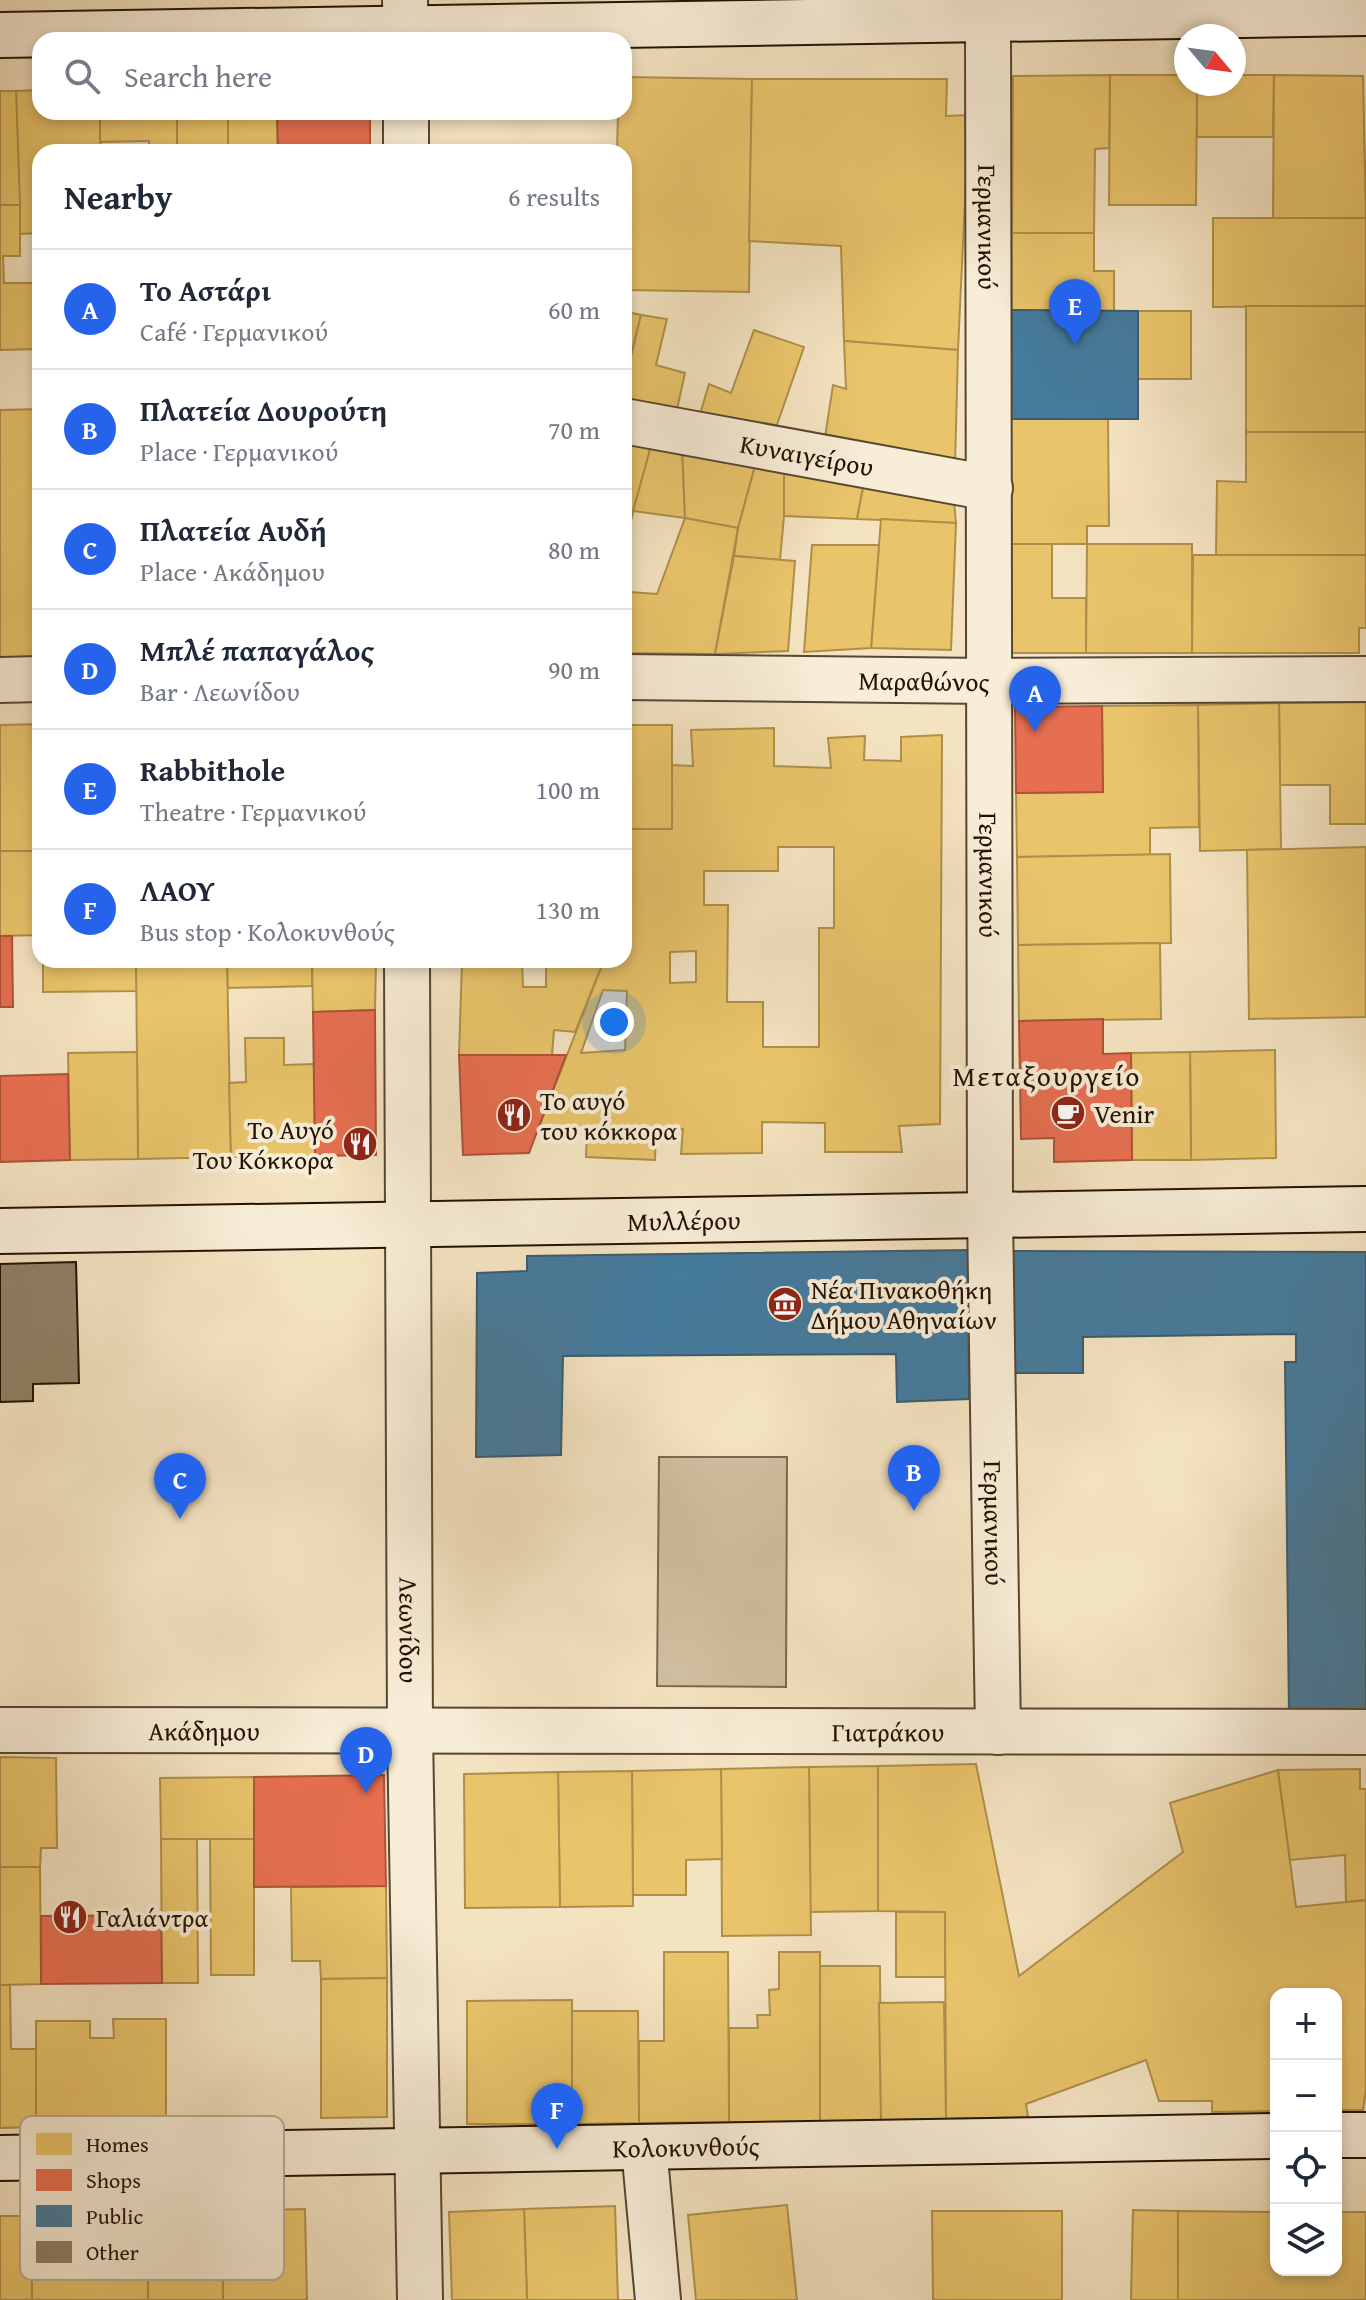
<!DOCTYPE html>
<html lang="en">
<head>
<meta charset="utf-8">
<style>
	body { margin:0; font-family:"Gentium Book Plus",serif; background:#f2f2f3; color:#1f2937 }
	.controls { position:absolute; right:24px; bottom:24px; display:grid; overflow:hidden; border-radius:16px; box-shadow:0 4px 12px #0003 }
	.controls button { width:72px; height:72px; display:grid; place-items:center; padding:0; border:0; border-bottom:2px solid #e0e1e3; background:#fff; color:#1f2937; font:40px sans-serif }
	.compass { position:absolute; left:1174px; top:24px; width:72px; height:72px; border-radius:50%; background:#fff; box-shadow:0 4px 12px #0003; rotate:119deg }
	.you { position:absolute; left:614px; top:1022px; width:28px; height:28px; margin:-20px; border:6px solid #fff; border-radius:50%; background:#1a73e8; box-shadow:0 0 0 12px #1a73e833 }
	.badge { display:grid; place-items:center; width:52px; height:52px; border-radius:50%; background:#2563eb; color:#fff; font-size:26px; font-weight:700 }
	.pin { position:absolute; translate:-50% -66px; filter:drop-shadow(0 2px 4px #0008) }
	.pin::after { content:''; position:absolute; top:42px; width:28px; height:24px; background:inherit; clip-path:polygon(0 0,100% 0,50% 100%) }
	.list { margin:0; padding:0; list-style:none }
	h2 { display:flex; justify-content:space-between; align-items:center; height:104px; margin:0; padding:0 32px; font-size:34px }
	h2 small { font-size:26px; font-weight:400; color:#747a83 }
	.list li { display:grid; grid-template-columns:52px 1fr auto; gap:24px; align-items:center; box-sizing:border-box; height:120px; padding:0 32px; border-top:2px solid #e0e1e3 }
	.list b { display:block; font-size:30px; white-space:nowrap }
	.list p { margin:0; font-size:26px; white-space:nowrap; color:#747a83 }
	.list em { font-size:26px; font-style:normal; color:#747a83 }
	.icon { flex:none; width:44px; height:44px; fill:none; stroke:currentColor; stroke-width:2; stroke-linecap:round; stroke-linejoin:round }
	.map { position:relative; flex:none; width:1366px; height:2300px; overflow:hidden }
	.search { position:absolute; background:#fff; box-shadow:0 4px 12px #0003; left:32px; top:32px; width:600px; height:88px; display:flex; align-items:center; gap:20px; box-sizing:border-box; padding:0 28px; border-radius:24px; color:#747a83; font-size:30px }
	.panel { position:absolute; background:#fff; box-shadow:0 4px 12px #0003; left:32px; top:144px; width:600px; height:824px; border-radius:24px }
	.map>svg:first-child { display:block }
</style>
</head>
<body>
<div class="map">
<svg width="1366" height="2300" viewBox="0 0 1366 2300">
	<rect width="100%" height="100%" fill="#f4e3c1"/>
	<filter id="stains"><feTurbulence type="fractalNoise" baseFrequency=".0025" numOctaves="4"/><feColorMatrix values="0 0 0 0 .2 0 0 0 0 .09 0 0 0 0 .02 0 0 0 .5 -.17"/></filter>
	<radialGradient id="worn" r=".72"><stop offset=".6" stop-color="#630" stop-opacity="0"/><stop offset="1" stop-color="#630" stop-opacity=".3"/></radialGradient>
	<polygon fill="#d0bfa0" stroke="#7a6850" stroke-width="2" points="659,1457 787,1457 786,1687 657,1686"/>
	<g fill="#e9c46a" stroke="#ae8f4a" stroke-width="2" fill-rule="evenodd">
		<polygon points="1110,75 1186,75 1186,84 1197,84 1196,205 1109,205"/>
		<polygon points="1110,75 1109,148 1095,149 1094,233 1012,233 1013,76"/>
		<polygon points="1234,75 1274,75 1273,137 1197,137 1197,84 1234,84"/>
		<polygon points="1274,75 1363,76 1366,218 1273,218"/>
		<polygon points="624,77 752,79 749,292 624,290 624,152 617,152 618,115 468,112 624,112"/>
		<polygon points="752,79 947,79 946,116 969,115 958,350 844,341 841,246 749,241"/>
		<polygon points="40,90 40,112 100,112 101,152 40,152 40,233 20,234 16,91"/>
		<polygon points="0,91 16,91 20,205 0,205"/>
		<polygon points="100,112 177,112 177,152 149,152 149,141 100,142"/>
		<rect x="177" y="112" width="51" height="40"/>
		<polygon points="228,112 277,112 278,152 228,152"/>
		<polygon points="0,205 20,205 20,256 3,256 4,283 40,283 40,349 0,350"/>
		<polygon points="1213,218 1366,218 1366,306 1213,307"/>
		<polygon points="1012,233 1094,233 1094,271 1114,271 1114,311 1012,310"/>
		<rect x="1246" y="306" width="120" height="126"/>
		<polygon points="624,311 641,315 624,385"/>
		<rect x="1138" y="311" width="53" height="68"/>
		<polygon points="641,315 667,319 656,365 685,373 676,414 624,403 624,385"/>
		<polygon points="754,330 804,347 774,433 700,414 709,384 731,393"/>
		<polygon points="844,341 958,350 955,465 825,437 833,385 846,389"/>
		<polygon points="40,409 40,668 0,668 0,410"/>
		<polygon points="1011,419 1108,419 1109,526 1087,526 1087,544 1011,544"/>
		<polygon points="624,432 654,435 630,524 624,524"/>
		<polygon points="1246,432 1366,432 1366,555 1216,555 1217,481 1246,482"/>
		<polygon points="654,435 682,444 685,518 633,511"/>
		<polygon points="682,444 758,455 738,528 685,518"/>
		<polygon points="758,455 784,464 784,516 780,560 734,556 738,528"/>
		<polygon points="784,464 865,477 857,519 784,516"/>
		<polygon points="865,477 953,492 956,523 857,519"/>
		<polygon points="685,518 738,528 715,654 625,653 631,592 657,594"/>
		<polygon points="881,519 956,523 951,650 871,648"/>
		<polygon points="624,524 630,524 631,592 624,654"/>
		<polygon points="1011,544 1052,544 1052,598 1086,598 1086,653 1010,653"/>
		<polygon points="1087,544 1192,544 1192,653 1086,653"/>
		<polygon points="812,545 879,545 871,648 804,652"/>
		<polygon points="1193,555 1366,555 1366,628 1359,628 1359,653 1192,653"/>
		<polygon points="734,556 795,561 788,651 715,654"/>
		<polygon points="1366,702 1366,824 1330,824 1330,785 1280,785 1279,703"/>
		<polygon points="1279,703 1281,849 1200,851 1198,705"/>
		<polygon points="1198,705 1199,827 1150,828 1150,855 1017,857 1016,793 1103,792 1102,706"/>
		<polygon points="39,724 40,851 0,851 0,725"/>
		<rect x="624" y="725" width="48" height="104"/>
		<path d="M774,728V766L831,768L828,738L865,736L864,760L901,761V737L942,735L940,1124L899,1126L902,1152H825V1123L762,1122V1153L681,1154L683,1129L656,1132L655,1160L586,1157L587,1131L539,1127L604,960H624V910L631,894L624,893V829H672V765L693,766L691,730ZM778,847H834V928H819V1047H763V1002H727L728,905H704V871H778ZM696,951V982L670,983V952ZM603,990L627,991L625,1050L581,1053Z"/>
		<polygon points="1366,847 1366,1017 1249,1019 1247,850"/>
		<polygon points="0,851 40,851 40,935 0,936"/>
		<polygon points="1170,854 1171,943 1018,945 1017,857"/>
		<polygon points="1160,943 1161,1019 1019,1021 1018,945"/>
		<polygon points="43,960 136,960 137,991 43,992"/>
		<polygon points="136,960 227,960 231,1157 138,1159"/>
		<polygon points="227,960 312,960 312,986 228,988"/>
		<polygon points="312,960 376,960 375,1010 313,1012"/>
		<polygon points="604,960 575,1032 554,1030 552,1055 459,1055 462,962 522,961 523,987 546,987 546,961"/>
		<polygon points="245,1038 284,1038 284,1065 314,1064 315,1156 231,1157 229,1083 246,1082"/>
		<polygon points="1275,1050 1276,1158 1191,1160 1190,1052"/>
		<polygon points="137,1052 138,1159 70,1160 68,1053"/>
		<polygon points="1190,1052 1191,1160 1132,1160 1131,1053"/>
		<polygon points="0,1757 56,1758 57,1848 41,1848 40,1867 0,1867"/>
		<polygon points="976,1764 1019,1976 1183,1852 1170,1803 1278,1770 1296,1907 1366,1900 1366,2090 1363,2110 1336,2110 1336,1994 1276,1994 1276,2111 1212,2112 1212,2101 1159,2101 1146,2060 1026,2104 1028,2117 946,2119 945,1912 878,1911 878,1766"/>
		<polygon points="878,1766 878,1911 810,1912 809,1767"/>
		<polygon points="809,1767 811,1935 722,1936 721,1769"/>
		<polygon points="721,1769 722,1859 686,1860 686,1895 633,1895 632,1771"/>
		<polygon points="1360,1769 1360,1789 1366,1789 1366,1900 1346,1902 1345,1855 1290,1860 1278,1770"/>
		<polygon points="632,1771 633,1906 560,1907 558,1772"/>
		<polygon points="558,1772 560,1907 465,1908 464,1774"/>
		<polygon points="254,1777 254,1839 161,1839 160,1778"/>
		<polygon points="161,1839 197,1839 198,1983 162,1983"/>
		<polygon points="210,1839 254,1839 254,1975 211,1975"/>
		<polygon points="0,1867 40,1867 41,1984 0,1985"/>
		<polygon points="386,1886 387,1978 321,1979 320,1961 292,1961 291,1887"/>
		<rect x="896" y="1912" width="49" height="65"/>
		<polygon points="664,1952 728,1952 729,2122 639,2123 639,2041 664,2041"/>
		<polygon points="779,1952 820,1952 820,2122 729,2122 729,2028 758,2028 757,2015 770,2015 769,1990 779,1989"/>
		<polygon points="820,1966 880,1966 881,2120 820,2122"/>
		<polygon points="387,1978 387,2117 321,2118 321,1979"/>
		<polygon points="0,1985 10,1985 11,2049 36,2049 36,2127 0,2128"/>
		<polygon points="572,2000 572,2124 467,2124 467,2001"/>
		<polygon points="944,2002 946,2119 881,2120 879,2003"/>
		<polygon points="572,2011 638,2011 639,2123 572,2124"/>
		<polygon points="113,2019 166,2019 166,2127 36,2127 36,2021 90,2021 90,2038 114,2038"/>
		<polygon points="787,2205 797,2300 696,2300 688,2215"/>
		<polygon points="615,2206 618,2300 636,2300 527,2300 524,2209"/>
		<polygon points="305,2209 307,2300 223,2300 222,2211"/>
		<polygon points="524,2209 527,2300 452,2300 449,2212"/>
		<polygon points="1133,2210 1178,2211 1178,2300 1131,2300"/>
		<polygon points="222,2211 223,2300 148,2300 147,2213"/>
		<polygon points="932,2211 1062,2211 1062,2300 933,2300"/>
		<polygon points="1178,2211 1276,2212 1276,2270 1336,2270 1336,2212 1366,2212 1366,2300 1178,2300"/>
		<polygon points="147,2213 148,2300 32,2300 31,2216"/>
		<polygon points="0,2216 31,2216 32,2300 0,2300"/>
	</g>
	<g fill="#e76f51" stroke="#ac5339" stroke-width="2">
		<polygon points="277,112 370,112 370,152 278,152"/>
		<polygon points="1102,706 1103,792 1016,793 1015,707"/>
		<polygon points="0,936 12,936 13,1007 0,1007"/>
		<polygon points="375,1010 376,1155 315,1156 313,1012"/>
		<polygon points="1103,1019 1103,1054 1131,1053 1132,1160 1054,1162 1054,1138 1021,1139 1019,1021"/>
		<polygon points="459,1055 566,1055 529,1153 463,1155"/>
		<polygon points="68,1074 70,1160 0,1162 0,1076"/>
		<polygon points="384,1775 386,1886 254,1887 254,1777"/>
		<polygon points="161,1915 162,1983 41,1984 41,1916"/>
	</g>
	<g fill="#457b9d" stroke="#3b5c6e" stroke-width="2">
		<polygon points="1012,310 1138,311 1138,419 1011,419"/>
		<polygon points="968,1250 969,1399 897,1402 896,1354 563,1356 561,1455 476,1457 477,1273 527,1271 527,1256"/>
		<polygon points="1009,1251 1366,1252 1366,1715 1289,1716 1285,1362 1296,1362 1296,1334 1083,1337 1083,1373 1009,1373"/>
	</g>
	<polygon fill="#907f64" stroke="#231200" stroke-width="2" points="76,1262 79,1383 33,1384 33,1401 0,1402 0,1264"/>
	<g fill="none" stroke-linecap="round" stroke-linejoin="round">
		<g stroke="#574630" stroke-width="48">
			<g id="street">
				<polyline points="405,0 406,40"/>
				<path id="s1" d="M988,19L990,1215L998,1732"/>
				<polyline points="406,112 406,152"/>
				<path id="s2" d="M624,421L990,488"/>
				<path id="s3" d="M624,677L989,681L1366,679"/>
				<polyline points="0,680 40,679"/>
				<path id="s4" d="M407,960L410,1733L420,2300"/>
				<path id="s5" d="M0,1730L1366,1732"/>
				<polyline points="644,2147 658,2300"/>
			</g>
		</g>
		<g stroke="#231200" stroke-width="48">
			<g id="secondary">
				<polyline points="0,35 1366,13"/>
				<path id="s6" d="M0,1231L1366,1209"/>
				<polyline points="1336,2135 1366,2135"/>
				<path id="s7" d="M0,2158L1276,2136"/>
			</g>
		</g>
		<use href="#street" stroke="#f8edd7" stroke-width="44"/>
		<use href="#secondary" stroke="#f8edd7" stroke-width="44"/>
	</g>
	<defs>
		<g id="cafe-disc" transform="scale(1.8)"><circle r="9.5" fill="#8f2418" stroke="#f8edd7"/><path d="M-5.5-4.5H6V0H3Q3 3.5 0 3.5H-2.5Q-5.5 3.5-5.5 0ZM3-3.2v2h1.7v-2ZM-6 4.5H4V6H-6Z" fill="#fff"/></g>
		<g id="restaurant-disc" transform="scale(1.8)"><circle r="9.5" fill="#8f2418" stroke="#f8edd7"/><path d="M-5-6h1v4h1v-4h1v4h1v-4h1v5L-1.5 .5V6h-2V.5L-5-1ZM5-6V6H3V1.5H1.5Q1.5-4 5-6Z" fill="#fff"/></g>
		<g id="museum-disc" transform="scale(1.8)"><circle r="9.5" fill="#8f2418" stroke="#f8edd7"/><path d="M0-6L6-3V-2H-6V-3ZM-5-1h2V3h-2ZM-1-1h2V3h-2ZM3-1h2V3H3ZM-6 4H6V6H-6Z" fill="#fff"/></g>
	</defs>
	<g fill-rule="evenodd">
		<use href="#cafe-disc" x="1068" y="1113"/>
		<use href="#restaurant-disc" x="514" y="1115"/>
		<use href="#restaurant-disc" x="360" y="1144"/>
		<use href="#museum-disc" x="785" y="1304"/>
		<use href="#restaurant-disc" x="70" y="1917"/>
	</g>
	<g text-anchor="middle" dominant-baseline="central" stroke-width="8" stroke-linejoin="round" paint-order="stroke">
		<g font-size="26" fill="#231200" stroke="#f8edd7">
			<text stroke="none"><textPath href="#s1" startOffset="208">Γερμανικού</textPath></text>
			<text stroke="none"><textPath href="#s2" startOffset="186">Κυναιγείρου</textPath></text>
			<text stroke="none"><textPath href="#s3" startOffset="300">Μαραθώνος</textPath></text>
			<text stroke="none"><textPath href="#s1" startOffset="856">Γερμανικού</textPath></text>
			<text stroke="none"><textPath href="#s6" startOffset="684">Μυλλέρου</textPath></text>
			<text stroke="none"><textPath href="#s1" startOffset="1504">Γερμανικού</textPath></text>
			<text stroke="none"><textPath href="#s4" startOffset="670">Λεωνίδου</textPath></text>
			<text stroke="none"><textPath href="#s5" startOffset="204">Ακάδημου</textPath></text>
			<text stroke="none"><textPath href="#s5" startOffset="888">Γιατράκου</textPath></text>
			<text stroke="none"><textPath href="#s7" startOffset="686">Κολοκυνθούς</textPath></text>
		</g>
		<g font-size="26" fill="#231200" stroke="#f8edd7" text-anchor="start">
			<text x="540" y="1100">Το αυγό<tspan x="540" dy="30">του κόκκορα</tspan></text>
			<text x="1094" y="1113">Venir</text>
			<text x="334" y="1129" text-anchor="end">Το Αυγό<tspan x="334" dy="30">Του Κόκκορα</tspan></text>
			<text x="811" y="1289">Νέα Πινακοθήκη<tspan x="811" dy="30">Δήμου Αθηναίων</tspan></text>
			<text x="96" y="1917">Γαλιάντρα</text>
		</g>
		<g font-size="28" letter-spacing="2" fill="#231200" stroke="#f8edd7">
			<text x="1047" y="1075">Μεταξουργείο</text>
		</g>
	</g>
	<rect x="20" y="2116" width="264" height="164" rx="12" fill="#f8edd7" stroke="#b8ab96" stroke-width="2"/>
	<rect x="36" y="2133" width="36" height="22" fill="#e9c46a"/>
	<rect x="36" y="2169" width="36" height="22" fill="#e76f51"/>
	<rect x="36" y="2205" width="36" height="22" fill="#457b9d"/>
	<rect x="36" y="2241" width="36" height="22" fill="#907f64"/>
	<g font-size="22" fill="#231200">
		<text x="86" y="2152">Homes</text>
		<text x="86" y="2188">Shops</text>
		<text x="86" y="2224">Public</text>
		<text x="86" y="2260">Other</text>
	</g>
	<rect width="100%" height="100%" filter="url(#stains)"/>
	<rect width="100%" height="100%" fill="url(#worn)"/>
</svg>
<div class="controls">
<button>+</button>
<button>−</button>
<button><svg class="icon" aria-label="locate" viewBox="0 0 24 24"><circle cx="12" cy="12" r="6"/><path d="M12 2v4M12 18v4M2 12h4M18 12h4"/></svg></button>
<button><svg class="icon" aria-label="layers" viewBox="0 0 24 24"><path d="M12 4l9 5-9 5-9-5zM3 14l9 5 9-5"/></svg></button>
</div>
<svg class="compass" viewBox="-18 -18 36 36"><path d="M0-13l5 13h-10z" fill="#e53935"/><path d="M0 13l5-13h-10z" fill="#747a83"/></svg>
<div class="you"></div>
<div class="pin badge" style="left:1035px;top:732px">A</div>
<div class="pin badge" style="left:914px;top:1511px">B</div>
<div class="pin badge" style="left:180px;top:1519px">C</div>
<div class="pin badge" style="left:366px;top:1793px">D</div>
<div class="pin badge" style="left:1075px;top:345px">E</div>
<div class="pin badge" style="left:557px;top:2149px">F</div>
<div class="search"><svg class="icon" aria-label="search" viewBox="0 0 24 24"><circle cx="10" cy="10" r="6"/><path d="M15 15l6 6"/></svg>Search here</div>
<section class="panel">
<h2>Nearby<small>6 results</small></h2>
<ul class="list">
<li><span class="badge">A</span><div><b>Το Αστάρι</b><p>Café · Γερμανικού</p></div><em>60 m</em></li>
<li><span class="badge">B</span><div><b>Πλατεία Δουρούτη</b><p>Place · Γερμανικού</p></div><em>70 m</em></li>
<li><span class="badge">C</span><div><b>Πλατεία Αυδή</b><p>Place · Ακάδημου</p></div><em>80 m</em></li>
<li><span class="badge">D</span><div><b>Μπλέ παπαγάλος</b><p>Bar · Λεωνίδου</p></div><em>90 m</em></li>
<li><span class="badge">E</span><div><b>Rabbithole</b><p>Theatre · Γερμανικού</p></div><em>100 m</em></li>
<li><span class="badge">F</span><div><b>ΛΑΟΥ</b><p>Bus stop · Κολοκυνθούς</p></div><em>130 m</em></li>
</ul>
</section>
</div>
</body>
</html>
